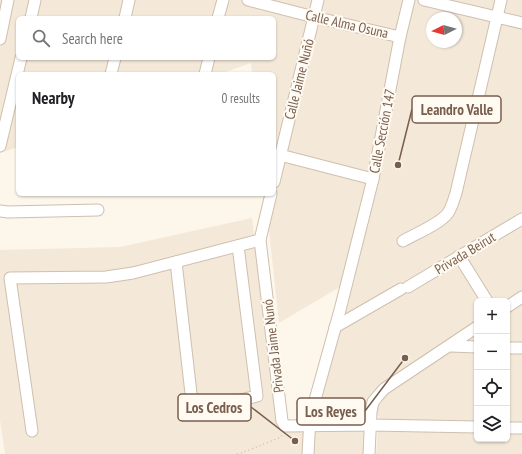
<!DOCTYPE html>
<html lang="en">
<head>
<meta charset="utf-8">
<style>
	body { margin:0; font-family:"PT Sans Narrow",sans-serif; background:#f6f6f6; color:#202124 }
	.controls { position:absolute; right:12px; bottom:12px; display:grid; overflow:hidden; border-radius:6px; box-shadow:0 1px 3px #0004 }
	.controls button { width:36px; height:36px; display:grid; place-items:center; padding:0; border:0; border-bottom:1px solid #e0e0e0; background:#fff; color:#202124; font:20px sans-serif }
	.compass { position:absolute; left:426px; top:12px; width:36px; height:36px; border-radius:50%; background:#fff; box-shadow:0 1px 3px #0004; rotate:264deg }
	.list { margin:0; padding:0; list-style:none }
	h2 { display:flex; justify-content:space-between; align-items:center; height:52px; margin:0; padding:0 16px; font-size:17px }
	h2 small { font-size:13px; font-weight:400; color:#757577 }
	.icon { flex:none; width:22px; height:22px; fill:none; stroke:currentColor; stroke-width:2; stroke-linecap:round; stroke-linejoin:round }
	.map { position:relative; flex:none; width:522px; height:454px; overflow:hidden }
	.search { position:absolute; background:#fff; box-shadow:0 1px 3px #0004; left:16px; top:16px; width:260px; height:44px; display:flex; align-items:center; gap:10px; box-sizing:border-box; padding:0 14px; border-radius:6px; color:#757577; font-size:15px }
	.panel { position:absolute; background:#fff; box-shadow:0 1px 3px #0004; left:16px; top:72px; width:260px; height:124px; border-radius:6px }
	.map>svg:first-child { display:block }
</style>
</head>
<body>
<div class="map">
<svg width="522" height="454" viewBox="0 0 522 454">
	<rect width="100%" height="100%" fill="#fcf6eb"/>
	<path fill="#f4e9d9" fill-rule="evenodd" d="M0,0H522V454H376L379,416L334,419L376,418L374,454H5L0,420V250L120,247L252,218L277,428L316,419L355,278L279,323L265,194H274V74H252L251,63L220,74H18V147L0,153ZM18,18H274V58H18ZM432,18H456V42H432ZM477,301H507V439H477Z"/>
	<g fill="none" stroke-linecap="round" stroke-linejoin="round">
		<g stroke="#cfbfaf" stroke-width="13">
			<g id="minor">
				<polyline points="248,0 314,17 400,37"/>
				<polyline points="424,0 522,23"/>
				<polyline points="31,18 35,0"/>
				<polyline points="125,18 129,0"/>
				<polyline points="218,18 223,0"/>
				<polyline points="0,39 8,0"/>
				<polyline points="111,74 115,58"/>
				<polyline points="205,74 209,58"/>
				<polyline points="0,146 21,58"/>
				<polyline points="280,155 373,179"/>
				<polyline points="274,182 318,0"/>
				<polyline points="271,194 260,240 282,421 285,426 371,425 477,427"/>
				<polyline points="0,211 8,212 98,210"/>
				<path d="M403,241C415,234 440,224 448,213C452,207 454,199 456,193L501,0"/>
				<polyline points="459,256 487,301"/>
				<polyline points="176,262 193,411 257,396 238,246"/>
				<polyline points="408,287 522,219"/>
				<polyline points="507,307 522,297"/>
				<polyline points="335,327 401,289"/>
				<polyline points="450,346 477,347"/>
				<polyline points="507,348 522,348"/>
				<polyline points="507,428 522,428"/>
				<polyline points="32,431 10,278 106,277 133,273 260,240"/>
				<polyline points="308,454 310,418 340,310 373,179 400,37 409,0"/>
				<polyline points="369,454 371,412 373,402 377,397 384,389 477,327"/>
			</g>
		</g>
		<polyline stroke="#d7baa5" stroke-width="1.5" stroke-dasharray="1 3" stroke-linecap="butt" points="237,454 244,452 281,437 282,435"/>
		<use href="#minor" stroke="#fff" stroke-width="11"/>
	</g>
	<g text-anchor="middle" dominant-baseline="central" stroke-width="4" stroke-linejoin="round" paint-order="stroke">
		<g font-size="14" fill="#785e4d" stroke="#fffaf2">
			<text transform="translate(347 24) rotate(13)">Calle Alma Osuna</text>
			<text transform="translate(299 79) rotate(-76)">Calle Jaime Nuñó</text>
			<text transform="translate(382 131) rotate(-79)">Calle Sección 147</text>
			<text transform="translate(465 253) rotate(-31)">Privada Beirut</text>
			<text transform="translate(273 346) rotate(-97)">Privada Jaime Nunó</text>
		</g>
	</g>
	<path fill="none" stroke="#785e4d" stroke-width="1.5" d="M398 165L412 109M295 441L251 407M405 358L365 411"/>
	<g fill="#785e4d" stroke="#fffaf2" stroke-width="1.5">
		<circle cx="398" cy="165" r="4"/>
		<circle cx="295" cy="441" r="4"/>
		<circle cx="405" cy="358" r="4"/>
	</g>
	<g fill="#fffaf2" stroke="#785e4d" stroke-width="1.5">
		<rect x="412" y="96" width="89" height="27" rx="4"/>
		<rect x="178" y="394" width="73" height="27" rx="4"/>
		<rect x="297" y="398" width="68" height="27" rx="4"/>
	</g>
	<g font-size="15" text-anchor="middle" font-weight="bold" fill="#785e4d">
		<text x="457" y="115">Leandro Valle</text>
		<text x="214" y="413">Los Cedros</text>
		<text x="331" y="417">Los Reyes</text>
	</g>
</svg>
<div class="controls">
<button>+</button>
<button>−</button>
<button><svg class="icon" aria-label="locate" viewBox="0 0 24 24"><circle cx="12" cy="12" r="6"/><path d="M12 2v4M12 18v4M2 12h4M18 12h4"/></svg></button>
<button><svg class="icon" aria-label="layers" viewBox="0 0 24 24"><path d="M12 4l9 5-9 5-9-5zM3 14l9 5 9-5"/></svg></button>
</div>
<svg class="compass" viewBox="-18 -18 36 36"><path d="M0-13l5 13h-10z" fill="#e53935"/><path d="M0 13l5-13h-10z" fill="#757577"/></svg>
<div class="search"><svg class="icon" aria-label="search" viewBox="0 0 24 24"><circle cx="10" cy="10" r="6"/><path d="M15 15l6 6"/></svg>Search here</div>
<section class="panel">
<h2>Nearby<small>0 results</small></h2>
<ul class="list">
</ul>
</section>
</div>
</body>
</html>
